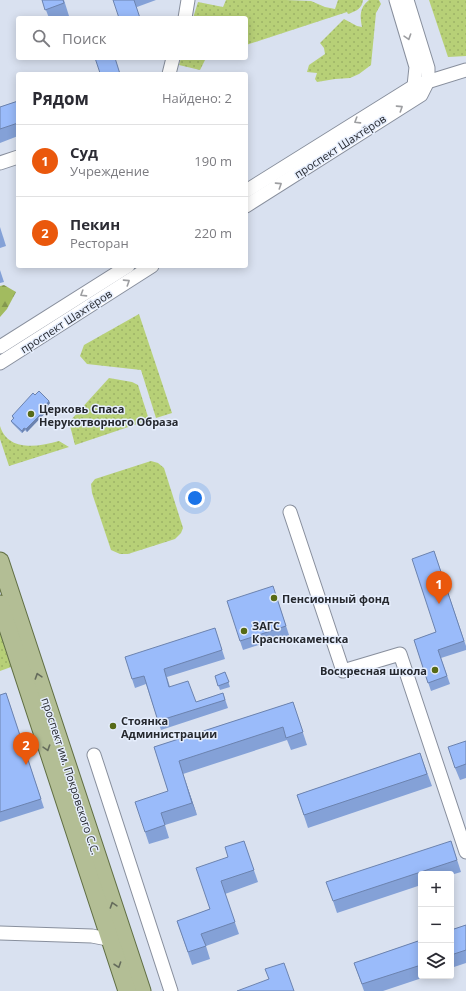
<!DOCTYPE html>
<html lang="ru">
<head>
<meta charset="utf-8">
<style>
	body { margin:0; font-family:"Open Sans",sans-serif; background:#f2f2f3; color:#2b2b33 }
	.controls { position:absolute; right:12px; bottom:12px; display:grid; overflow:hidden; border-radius:4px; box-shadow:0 2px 10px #0003 }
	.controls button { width:36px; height:36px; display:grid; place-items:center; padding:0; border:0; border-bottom:1px solid #e1e1e2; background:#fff; color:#2b2b33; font:20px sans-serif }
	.you { position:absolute; left:195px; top:498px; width:14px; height:14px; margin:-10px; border:3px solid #fff; border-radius:50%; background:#1a73e8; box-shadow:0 0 0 6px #1a73e833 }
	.badge { display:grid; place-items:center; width:26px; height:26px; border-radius:50%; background:#ea580c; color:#fff; font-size:13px; font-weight:700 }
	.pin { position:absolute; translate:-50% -33px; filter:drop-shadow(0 1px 2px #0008) }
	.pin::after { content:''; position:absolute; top:21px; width:14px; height:12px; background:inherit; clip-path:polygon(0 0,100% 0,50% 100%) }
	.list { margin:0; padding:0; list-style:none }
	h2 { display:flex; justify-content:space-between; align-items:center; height:52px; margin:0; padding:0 16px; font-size:17px }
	h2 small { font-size:13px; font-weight:400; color:#7c7c81 }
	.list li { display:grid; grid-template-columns:26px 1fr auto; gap:12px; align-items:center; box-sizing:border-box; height:72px; padding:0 16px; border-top:1px solid #e1e1e2 }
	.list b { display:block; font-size:15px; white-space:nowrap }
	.list p { margin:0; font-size:13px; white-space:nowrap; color:#7c7c81 }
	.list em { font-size:13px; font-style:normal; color:#7c7c81 }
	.icon { flex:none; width:22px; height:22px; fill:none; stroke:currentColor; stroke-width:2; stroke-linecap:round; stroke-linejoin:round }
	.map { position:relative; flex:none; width:466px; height:991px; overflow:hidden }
	.search { position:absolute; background:#fff; box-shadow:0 2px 10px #0003; left:16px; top:16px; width:232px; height:44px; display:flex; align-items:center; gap:10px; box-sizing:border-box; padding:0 14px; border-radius:4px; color:#7c7c81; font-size:15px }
	.panel { position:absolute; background:#fff; box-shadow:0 2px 10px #0003; left:16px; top:72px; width:232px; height:196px; border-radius:4px }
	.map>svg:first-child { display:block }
</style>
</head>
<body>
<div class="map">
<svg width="466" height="991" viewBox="0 0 466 991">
	<defs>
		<pattern id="grass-dots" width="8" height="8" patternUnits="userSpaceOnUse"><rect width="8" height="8" fill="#b7d077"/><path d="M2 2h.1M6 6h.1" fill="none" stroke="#9db367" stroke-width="1.8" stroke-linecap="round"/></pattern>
		<pattern id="forest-firs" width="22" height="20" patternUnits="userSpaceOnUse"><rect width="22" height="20" fill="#a2bb5f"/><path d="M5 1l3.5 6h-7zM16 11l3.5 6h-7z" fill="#84984f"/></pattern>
	</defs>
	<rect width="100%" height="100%" fill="#d9e1f0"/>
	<g fill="url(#grass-dots)">
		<path d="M226,0H286L311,1L325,7L335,9L338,0H363C362,9 356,11 348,14L347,12L246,45V18H193L198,2L223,7Z"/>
		<path d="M369,0H379L381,4L376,13L371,65L359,74L350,78L335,79L317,82L315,79L317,73L307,72L309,65L325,54L324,48L320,43L344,19L357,26L362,27C360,16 359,8 369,0Z"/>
		<polygon points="429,0 466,0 466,56 448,57"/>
		<polygon points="181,58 206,58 200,70 179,65"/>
		<polygon points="139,314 172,413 156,418 141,370 87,364 80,356 84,345"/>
		<polygon points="109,378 132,382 138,385 149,420 75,445 69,422"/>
		<path d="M0,426C8,452 38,447 59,441L69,447L9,466L0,439Z"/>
		<polygon points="151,461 158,463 164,468 183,528 181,533 175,539 128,554 120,554 111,550 92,493 91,484 95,479"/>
		<polygon points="0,633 11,667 0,671"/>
	</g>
	<polygon fill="url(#forest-firs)" points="4,285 16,292 7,309 0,317 0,286"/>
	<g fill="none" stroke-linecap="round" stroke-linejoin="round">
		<g stroke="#888f9d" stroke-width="15">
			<g id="minor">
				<polyline points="396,0 416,67 414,86"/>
				<polyline points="185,18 188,0"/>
				<polyline points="169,74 173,58"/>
				<polyline points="0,163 18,157"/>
				<polyline points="246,191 414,86 466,70"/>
				<polyline points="246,206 421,95 428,81 428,68 407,0"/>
				<polyline points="0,347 128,266"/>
				<polyline points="0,363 152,266"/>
				<polyline points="290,512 343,671 400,654 466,852"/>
				<polyline points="94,755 171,991"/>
				<polyline points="0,933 92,936 118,941"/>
			</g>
		</g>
		<g stroke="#606e43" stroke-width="19">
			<g id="major">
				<polyline points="0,561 142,991"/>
				<polyline points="0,604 127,991"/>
			</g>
		</g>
		<use href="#minor" stroke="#fff" stroke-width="13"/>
		<use href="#major" stroke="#b3be95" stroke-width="17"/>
	</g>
	<g fill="#84a1d7">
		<polygon points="42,0 64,0 69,16 62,18 49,18"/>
		<polygon points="113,0 156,0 137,7"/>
		<polygon points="18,101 18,136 0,143 0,107"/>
		<polygon points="0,227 6,246 0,248"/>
		<polygon points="0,270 4,282 0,283"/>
		<polygon points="35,395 50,403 47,406 49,409 27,432 25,430 22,433 12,423 11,421 13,419 12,416"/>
		<polygon points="434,551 466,646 466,650 441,658 450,684 431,691 414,640 436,632"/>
		<polygon points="276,595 289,635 243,650 240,641"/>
		<polygon points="215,628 225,659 167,677 170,687 196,702 223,693 228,708 161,730 146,684 135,688 132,679"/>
		<polygon points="225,672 230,687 220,690 215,676"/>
		<polygon points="6,693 44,808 0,822 0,695"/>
		<polygon points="293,702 307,745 291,750 287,740 183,774 197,815 165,825 169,838 149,844 145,832 168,791 154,747"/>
		<polygon points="466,741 466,778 460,780 455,768"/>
		<polygon points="420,753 432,786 308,828 297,795"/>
		<polygon points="244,841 258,882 225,894 239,934 206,946 210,959 192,965 177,921 210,909 228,857"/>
		<polygon points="451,841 461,872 451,875 451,874 421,874 421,885 337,913 333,901"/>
		<polygon points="466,925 466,963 451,968 451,930"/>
		<polygon points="421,940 421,976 428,976 383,991 364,991 354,963"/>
	</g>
	<g fill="#6c83af">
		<polygon points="49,401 50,403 47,407 46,405"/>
		<polygon points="48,407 49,409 27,432 26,429"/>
		<polygon points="24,428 25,430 22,433 22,431"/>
		<polygon points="179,761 183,774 197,815 192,803"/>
	</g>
	<g fill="#9abbfa" stroke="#6c83af">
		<polygon points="42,0 63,0 64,3 45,10"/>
		<polygon points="113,0 134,0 140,18 119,18"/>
		<polygon points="95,58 115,58 120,74 97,74 100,73"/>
		<polygon points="18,101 18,123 0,129 0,107"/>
		<polygon points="39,391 49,401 46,405 48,407 26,429 24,428 22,431 11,421 14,418 12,416 33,393 35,395"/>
		<polygon points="434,551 464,641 438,650 447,676 428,683 414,640 436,632 412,559"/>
		<polygon points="273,586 286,626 240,641 227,601"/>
		<polygon points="215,628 222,650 164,669 169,687 188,681 196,702 223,693 225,700 158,721 144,676 132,679 125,657"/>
		<polygon points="225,672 229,682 218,686 215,676"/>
		<polygon points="6,693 41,799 0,812 0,695"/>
		<polygon points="293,702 303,732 286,738 283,727 179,761 192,803 161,813 165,825 145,832 135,802 168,791 154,747"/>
		<polygon points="466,741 466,764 455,768 448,747"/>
		<polygon points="420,753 427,774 304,815 297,795"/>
		<polygon points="244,841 254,870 221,881 235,922 201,934 206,946 188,952 177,921 210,909 196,868 228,857 225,847"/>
		<polygon points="451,841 457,860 333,901 326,882"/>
		<polygon points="466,925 466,950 451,955 451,930"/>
		<polygon points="421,940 421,965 362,984 354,963"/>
		<polygon points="284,963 294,991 237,991 269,979 265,969"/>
	</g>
	<defs><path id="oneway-chevron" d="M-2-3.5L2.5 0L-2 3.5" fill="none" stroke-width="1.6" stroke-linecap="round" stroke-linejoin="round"/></defs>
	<g stroke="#9d9ea1">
		<use href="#oneway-chevron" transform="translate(408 37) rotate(72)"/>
		<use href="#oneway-chevron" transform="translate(400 108) rotate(-33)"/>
		<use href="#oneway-chevron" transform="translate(357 121) rotate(148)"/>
		<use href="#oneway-chevron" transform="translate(279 185) rotate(-33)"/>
		<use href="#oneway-chevron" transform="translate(127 282) rotate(-33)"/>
		<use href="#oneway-chevron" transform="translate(83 294) rotate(148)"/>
	</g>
	<g stroke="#656c5c">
		<use href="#oneway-chevron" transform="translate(38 676) rotate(-108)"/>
		<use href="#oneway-chevron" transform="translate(47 748) rotate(72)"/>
		<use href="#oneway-chevron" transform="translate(113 905) rotate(-108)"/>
		<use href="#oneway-chevron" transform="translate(118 965) rotate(71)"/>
	</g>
	<g fill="#576a17" stroke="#e6eefd" stroke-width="1.5">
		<circle cx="31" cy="414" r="4"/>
		<circle cx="274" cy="598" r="4"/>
		<circle cx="244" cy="631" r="4"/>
		<circle cx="435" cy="670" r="4"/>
		<circle cx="113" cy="726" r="4"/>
	</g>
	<g text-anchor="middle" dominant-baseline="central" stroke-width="3" stroke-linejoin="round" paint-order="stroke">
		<g font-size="11" fill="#25282e" stroke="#e6eefd">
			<text transform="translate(340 146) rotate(-33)">проспект Шахтёров</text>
			<text transform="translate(66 321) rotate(-33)">проспект Шахтёров</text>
			<text transform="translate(71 776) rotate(72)">проспект им. Покровского С.С.</text>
		</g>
		<g font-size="11" font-weight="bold" fill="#25282e" stroke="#e6eefd" text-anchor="start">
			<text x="39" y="408">Церковь Спаса<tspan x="39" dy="13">Нерукотворного Образа</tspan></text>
			<text x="282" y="598">Пенсионный фонд</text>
			<text x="252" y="625">ЗАГС<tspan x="252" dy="13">Краснокаменска</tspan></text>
			<text x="427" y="670" text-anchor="end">Воскресная школа</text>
			<text x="121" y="720">Стоянка<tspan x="121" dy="13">Администрации</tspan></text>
		</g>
	</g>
</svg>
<div class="controls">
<button>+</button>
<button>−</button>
<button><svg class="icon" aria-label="layers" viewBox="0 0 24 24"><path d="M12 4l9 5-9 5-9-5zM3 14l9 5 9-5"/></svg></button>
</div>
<div class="you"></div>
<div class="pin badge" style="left:439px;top:604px">1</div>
<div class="pin badge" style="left:26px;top:765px">2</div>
<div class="search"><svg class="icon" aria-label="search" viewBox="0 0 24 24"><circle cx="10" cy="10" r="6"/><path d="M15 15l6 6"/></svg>Поиск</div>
<section class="panel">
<h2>Рядом<small>Найдено: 2</small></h2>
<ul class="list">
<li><span class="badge">1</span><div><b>Суд</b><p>Учреждение</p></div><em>190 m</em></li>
<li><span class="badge">2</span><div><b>Пекин</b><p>Ресторан</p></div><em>220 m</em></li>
</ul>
</section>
</div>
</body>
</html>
